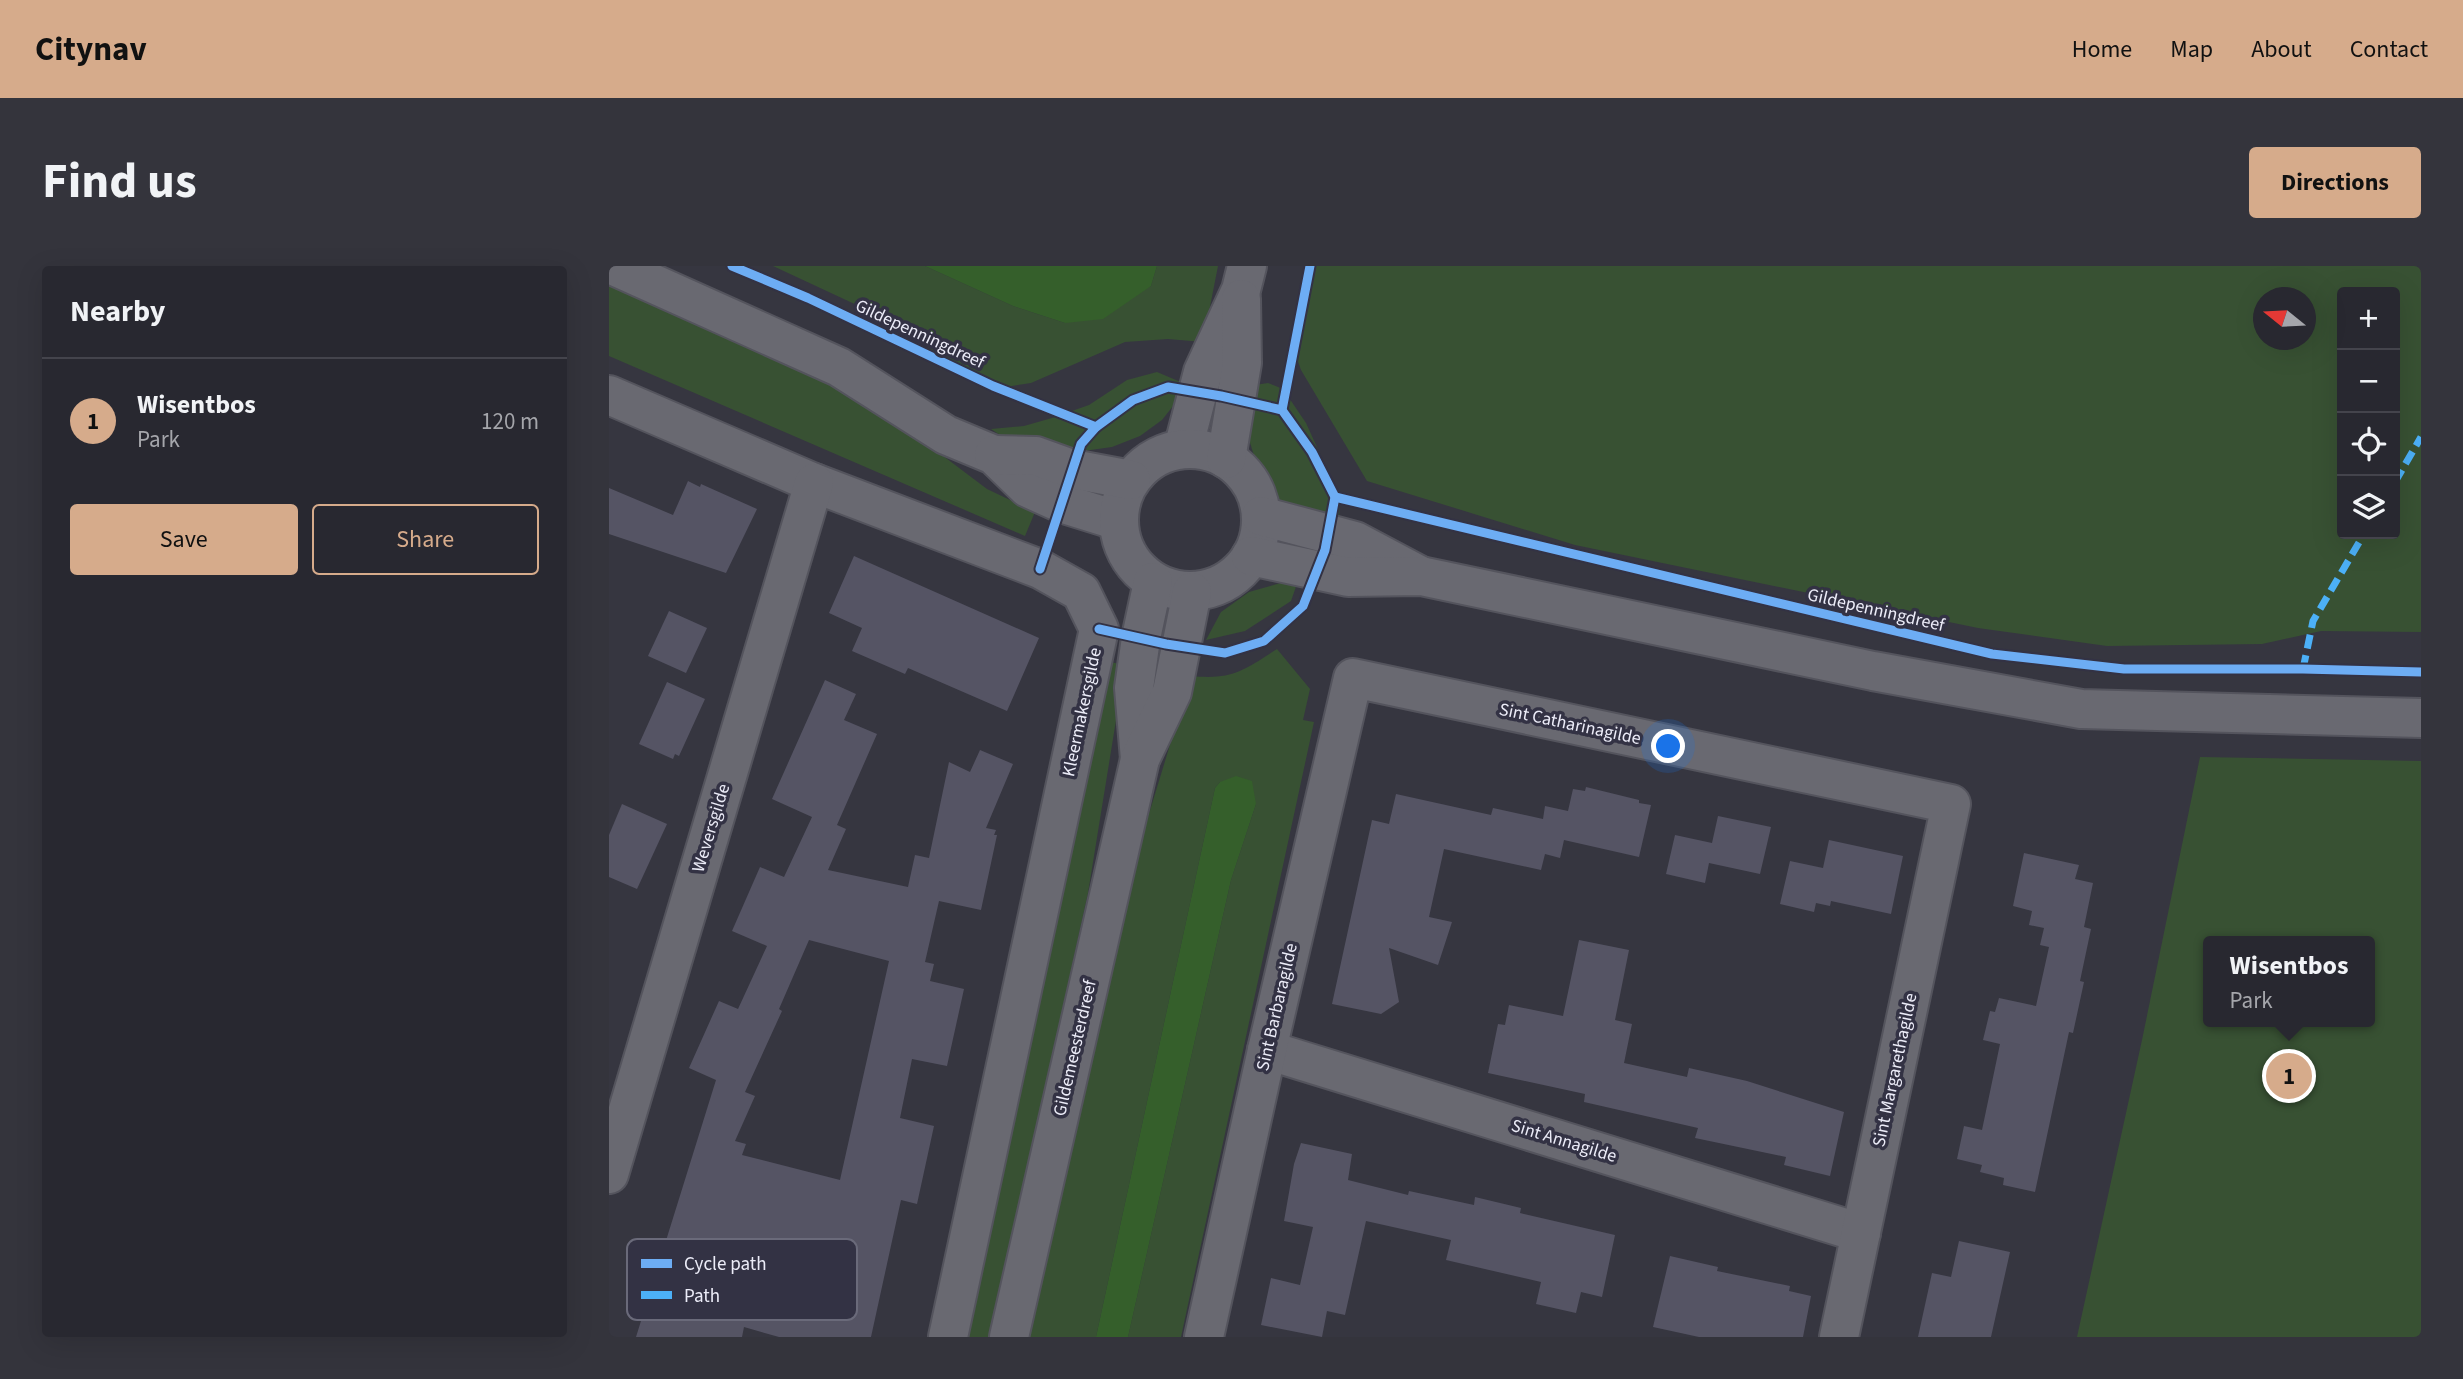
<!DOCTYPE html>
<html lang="en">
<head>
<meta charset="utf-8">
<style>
	body { margin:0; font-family:"Source Sans 3",sans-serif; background:#34343c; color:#f1f3f6 }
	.controls { position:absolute; right:21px; top:21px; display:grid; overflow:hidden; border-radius:7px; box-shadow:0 7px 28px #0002 }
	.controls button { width:63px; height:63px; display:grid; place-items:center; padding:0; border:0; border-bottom:2px solid #44444c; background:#282830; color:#f1f3f6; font:35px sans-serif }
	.compass { position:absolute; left:1644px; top:21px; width:63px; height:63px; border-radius:50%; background:#282830; box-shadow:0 7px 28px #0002; rotate:288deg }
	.you { position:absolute; left:1060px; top:481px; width:24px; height:24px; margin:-18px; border:5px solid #fff; border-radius:50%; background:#1a73e8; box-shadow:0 0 0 10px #1a73e833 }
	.badge { display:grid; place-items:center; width:46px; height:46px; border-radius:50%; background:#d6ab8b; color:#111; font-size:23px; font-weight:700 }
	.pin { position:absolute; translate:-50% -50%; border:4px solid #fff; box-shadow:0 2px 7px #0006 }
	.popup { position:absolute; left:1594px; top:670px; width:172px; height:91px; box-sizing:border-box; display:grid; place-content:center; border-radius:7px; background:#282830; filter:drop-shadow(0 2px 5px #0005); font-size:23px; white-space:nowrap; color:#a5a6ab }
	.popup b { font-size:26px; color:#f1f3f6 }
	.popup::after { content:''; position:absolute; left:50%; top:100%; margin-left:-14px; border:14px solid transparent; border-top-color:#282830 }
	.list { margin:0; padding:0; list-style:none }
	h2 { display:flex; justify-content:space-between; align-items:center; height:91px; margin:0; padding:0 28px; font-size:30px }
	h2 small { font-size:23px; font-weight:400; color:#a5a6ab }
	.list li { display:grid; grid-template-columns:46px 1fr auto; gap:21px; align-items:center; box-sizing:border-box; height:126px; padding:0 28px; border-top:2px solid #44444c }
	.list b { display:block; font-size:26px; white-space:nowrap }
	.list p { margin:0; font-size:23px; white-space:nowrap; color:#a5a6ab }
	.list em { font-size:23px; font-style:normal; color:#a5a6ab }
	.actions { display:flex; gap:14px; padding:21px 28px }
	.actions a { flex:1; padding:16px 0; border:2px solid #d6ab8b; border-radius:7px; text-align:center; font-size:24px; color:#d6ab8b }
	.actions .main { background:#d6ab8b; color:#111 }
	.icon { flex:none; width:38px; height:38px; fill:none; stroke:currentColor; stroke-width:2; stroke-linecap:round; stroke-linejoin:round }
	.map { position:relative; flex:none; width:1812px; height:1071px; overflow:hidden; border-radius:7px }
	header { display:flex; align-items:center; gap:42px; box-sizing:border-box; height:98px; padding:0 35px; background:#d6ab8b; color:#111 }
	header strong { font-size:33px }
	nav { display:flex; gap:38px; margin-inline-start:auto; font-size:24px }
	.intro { display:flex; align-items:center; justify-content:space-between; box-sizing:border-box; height:168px; padding:0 42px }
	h1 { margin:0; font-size:49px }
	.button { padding:18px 32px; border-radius:7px; background:#d6ab8b; color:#111; font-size:24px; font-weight:700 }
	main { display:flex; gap:42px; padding:0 42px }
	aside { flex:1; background:#282830; border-radius:7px; box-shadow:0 7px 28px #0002 }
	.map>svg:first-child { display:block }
</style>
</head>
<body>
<header>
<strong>Citynav</strong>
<nav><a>Home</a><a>Map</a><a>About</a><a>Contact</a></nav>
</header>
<div class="intro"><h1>Find us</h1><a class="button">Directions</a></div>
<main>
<aside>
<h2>Nearby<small></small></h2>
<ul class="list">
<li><span class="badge">1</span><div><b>Wisentbos</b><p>Park</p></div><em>120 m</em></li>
</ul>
<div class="actions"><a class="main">Save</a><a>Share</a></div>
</aside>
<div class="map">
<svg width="1812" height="1071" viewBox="0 0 1812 1071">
	<rect width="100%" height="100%" fill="#363640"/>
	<g fill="#385133" fill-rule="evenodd">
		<polygon points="164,0 316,0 404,40 456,57 542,20 548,0 609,0 594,76 559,73 516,76 422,117 396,121 371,116 325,85 252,41"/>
		<path d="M707,0H1812V366L1712,365L1653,378L1498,380L1369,362L966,279L758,215L692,104L684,81ZM1733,26H1786V268H1733ZM1654,32H1696V74H1654Z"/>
		<polygon points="0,18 229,120 317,177 378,223 426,246 416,270 0,90"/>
		<polygon points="548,106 574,117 568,135 553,154 531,170 503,181 453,188 400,175 382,163 415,160 443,152 480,139 518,114"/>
		<polygon points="659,117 674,123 697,157 731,232 730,253 672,241 651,209 634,154 646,119"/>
		<polygon points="690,312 682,335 636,365 597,374 612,346 640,326"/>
		<path d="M668,383L701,423L694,454L705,456L572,1071H519L622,614L647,538L611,516L606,522L487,1071H420L524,600L582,410C623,414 634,405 668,383Z"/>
		<polygon points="496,395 516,399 479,627 381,1071 357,1071 462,590"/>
		<path d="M1591,491L1812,495V1071H1468L1533,774ZM1600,675H1760V756H1600Z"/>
	</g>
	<g fill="#355f2b">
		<polygon points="316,0 548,0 542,20 494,53 456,57 404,40"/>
		<polygon points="627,510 643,515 647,538 622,614 519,1071 487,1071 606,522 611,516"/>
	</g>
	<g fill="#555464" fill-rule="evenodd">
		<polygon points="79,215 91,221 92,218 148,243 117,307 0,268 0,222 64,249"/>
		<polygon points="245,290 430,372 398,445 299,402 296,408 243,385 253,362 220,347"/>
		<polygon points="60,345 98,362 77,407 39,390"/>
		<path d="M216,414L247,428L235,454L268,468L228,559L237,563L219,604L299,621L306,589L320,592L340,496L361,506L371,484L404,498L377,562L387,564L385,569H388L372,644L330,635L316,696L325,698L321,715L355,723L338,800L303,793L291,852L325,860L308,938L292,934L262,1071H170L135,1061L133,1071H27L107,814L80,802L110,735L129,743L158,680L123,665L151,601L175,611L203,551L163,533ZM200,674L280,695L231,914L133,889L137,878L126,875L146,830L136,826L173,745L170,743Z"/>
		<polygon points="58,416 96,433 70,490 66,488 64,493 30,478"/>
		<polygon points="977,521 1030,534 1030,537 1042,539 1030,591 955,574 951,592 936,588 932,604 835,583 820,651 843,656 829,699 780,682 790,736 772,748 723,738 763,554 780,558 787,528 882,549 884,542 934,553 936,540 959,545 964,523 976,525"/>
		<polygon points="13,538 58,558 28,623 0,611 0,569"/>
		<polygon points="1109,550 1162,561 1151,608 1100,597 1096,617 1057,608 1066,569 1103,577"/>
		<polygon points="1220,574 1294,590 1282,648 1222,635 1221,640 1207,637 1205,646 1171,638 1181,595 1214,602"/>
		<polygon points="1415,587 1470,599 1466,613 1484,617 1475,661 1482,663 1471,715 1475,716 1464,767 1460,766 1426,926 1394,919 1395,912 1371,906 1373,899 1348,893 1355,860 1373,864 1391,778 1374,774 1381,745 1386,746 1390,732 1427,740 1440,681 1431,679 1435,662 1420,659 1423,645 1404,640"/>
		<polygon points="970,674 1020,684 1006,754 1023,758 1015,797 1078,811 1080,802 1138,815 1235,846 1221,910 1175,899 1177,891 1086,872 1089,862 975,836 976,828 879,807 889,758 896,759 900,739 954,750"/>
		<polygon points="692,877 743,888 739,914 799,929 800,925 865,939 866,931 912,942 911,947 1006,969 993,1031 972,1026 967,1047 927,1038 932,1016 837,994 842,974 757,955 736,1049 718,1045 713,1071 652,1059 662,1012 691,1019 704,961 675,955 685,898"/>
		<polygon points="1350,975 1401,986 1382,1071 1309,1071 1323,1007 1342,1011"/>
		<polygon points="1061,990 1109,1001 1108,1005 1181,1020 1180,1025 1202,1030 1194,1071 1090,1071 1044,1061"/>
	</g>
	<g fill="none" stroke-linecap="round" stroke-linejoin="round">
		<g stroke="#54545d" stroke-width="42">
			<g id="street">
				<polyline points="0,129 205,217 431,303 472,326 490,363 339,1071"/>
				<polyline points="658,784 1252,967"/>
				<polyline points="0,908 205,217"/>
				<polyline points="595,1071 658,784 744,412 1342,538 1230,1071"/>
			</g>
		</g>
		<g stroke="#54545d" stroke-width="42">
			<g id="secondary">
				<polyline points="5,0 230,101 337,169 385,189 419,222 452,237 510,255"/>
				<polyline points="574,183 594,106 632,24 638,0"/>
				<circle cx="581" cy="254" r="71"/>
				<polyline points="385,189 427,190 463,203 522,214"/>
				<polyline points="617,193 633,97 632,33"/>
				<polyline points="652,250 746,275 810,309"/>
				<polyline points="642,290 739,311 812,310 1264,405 1472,443 1812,452"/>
				<polyline points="531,493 525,422 532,372 544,316"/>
				<polyline points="400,1071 531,493 563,426 583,326"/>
			</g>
		</g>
		<use href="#street" stroke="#696971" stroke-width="38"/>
		<use href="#secondary" stroke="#696971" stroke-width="38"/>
		<g stroke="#4cb0f7" stroke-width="7" stroke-dasharray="14 7" stroke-linecap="butt">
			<polyline points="1786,216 1812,171"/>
			<polyline points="1694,403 1704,355 1755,268"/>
		</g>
		<g stroke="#333244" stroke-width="13">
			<g id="cycleway">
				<polyline points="123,0 199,32 384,120 487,161"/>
				<polyline points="673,144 701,0"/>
				<polyline points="726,231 1383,388 1515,403 1694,403 1812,406"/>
				<polyline points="431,303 472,178 487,161 524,134 559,121 612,130 673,144 703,186 726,231 716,284 694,340 655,375 616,387 557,378 490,363"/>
			</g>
		</g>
		<use href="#cycleway" stroke="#6dadf4" stroke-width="9"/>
	</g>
	<g text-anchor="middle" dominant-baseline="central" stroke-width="7" stroke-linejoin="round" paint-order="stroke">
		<g font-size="18" fill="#ececf8" stroke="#333244">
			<text transform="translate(311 68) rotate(25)">Gildepenningdreef</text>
			<text transform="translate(1267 344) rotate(13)">Gildepenningdreef</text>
			<text transform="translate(473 446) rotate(-78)">Kleermakersgilde</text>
			<text transform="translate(961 458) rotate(12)">Sint Catharinagilde</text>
			<text transform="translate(102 562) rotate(-73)">Weversgilde</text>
			<text transform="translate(668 741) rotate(-77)">Sint Barbaragilde</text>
			<text transform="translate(466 782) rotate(-77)">Gildemeesterdreef</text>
			<text transform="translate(1286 804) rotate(-78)">Sint Margarethagilde</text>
			<text transform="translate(955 875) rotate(17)">Sint Annagilde</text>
		</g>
	</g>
	<rect x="18" y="973" width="230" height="81" rx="10" fill="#333244" stroke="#6a6a7a" stroke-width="2"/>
	<rect x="32" y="993" width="31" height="9" fill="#6dadf4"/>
	<rect x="32" y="1025" width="31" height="8" fill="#4cb0f7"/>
	<g font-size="19" fill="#ececf8">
		<text x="75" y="1004">Cycle path</text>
		<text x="75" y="1036">Path</text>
	</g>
</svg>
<div class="controls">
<button>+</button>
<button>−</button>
<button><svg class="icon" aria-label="locate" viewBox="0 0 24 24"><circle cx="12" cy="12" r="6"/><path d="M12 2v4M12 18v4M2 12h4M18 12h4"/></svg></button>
<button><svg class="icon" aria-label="layers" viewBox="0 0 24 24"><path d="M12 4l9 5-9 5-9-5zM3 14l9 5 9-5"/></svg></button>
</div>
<svg class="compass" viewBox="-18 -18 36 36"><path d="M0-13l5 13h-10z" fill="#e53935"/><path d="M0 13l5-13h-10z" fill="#a5a6ab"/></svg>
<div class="you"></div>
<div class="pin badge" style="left:1680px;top:810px">1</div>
<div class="popup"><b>Wisentbos</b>Park</div>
</div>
</main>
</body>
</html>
